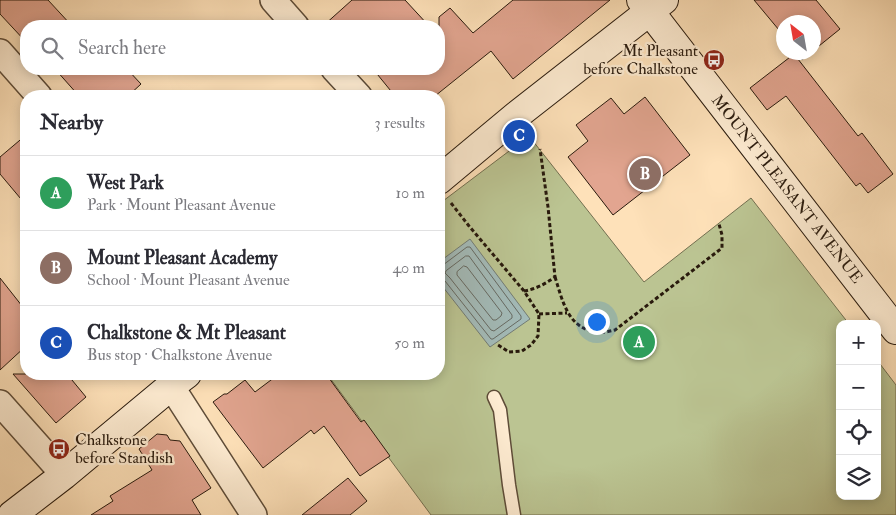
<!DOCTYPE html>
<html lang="en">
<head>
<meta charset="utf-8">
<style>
	body { margin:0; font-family:"IM FELL Double Pica",serif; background:#f2f2f3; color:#2b2b33 }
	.controls { position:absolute; right:15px; bottom:15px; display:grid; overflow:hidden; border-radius:10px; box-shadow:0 2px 12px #0003 }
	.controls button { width:45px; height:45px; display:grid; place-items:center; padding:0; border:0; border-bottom:1px solid #e1e1e2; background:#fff; color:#2b2b33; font:25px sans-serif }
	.compass { position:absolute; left:776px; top:15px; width:45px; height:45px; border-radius:50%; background:#fff; box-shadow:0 2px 12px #0003; rotate:329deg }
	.you { position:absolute; left:596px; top:321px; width:18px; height:18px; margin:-12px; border:4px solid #fff; border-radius:50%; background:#1a73e8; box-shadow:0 0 0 8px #1a73e833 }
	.badge { display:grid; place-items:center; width:32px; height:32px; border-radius:50%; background:#8f2418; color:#fff; font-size:16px; font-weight:700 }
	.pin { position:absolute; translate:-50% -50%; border:2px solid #fff; box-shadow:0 1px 5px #0006 }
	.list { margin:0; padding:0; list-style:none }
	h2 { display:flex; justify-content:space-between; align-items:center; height:65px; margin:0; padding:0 20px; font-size:21px }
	h2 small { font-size:16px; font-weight:400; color:#7c7c81 }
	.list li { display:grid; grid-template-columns:32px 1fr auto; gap:15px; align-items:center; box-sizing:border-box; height:75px; padding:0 20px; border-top:1px solid #e1e1e2 }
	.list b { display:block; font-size:19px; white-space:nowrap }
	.list p { margin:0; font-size:16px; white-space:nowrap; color:#7c7c81 }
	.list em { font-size:16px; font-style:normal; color:#7c7c81 }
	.icon { flex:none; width:28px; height:28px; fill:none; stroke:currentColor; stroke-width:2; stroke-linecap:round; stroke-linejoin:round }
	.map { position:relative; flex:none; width:896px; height:515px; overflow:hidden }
	.search { position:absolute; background:#fff; box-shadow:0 2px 12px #0003; left:20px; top:20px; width:425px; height:55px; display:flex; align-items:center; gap:12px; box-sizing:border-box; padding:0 18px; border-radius:20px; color:#7c7c81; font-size:19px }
	.panel { position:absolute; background:#fff; box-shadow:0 2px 12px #0003; left:20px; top:90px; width:425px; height:290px; border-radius:20px }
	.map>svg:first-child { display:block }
</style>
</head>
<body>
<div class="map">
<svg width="896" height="515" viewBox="0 0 896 515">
	<rect width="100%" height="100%" fill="#fee1b9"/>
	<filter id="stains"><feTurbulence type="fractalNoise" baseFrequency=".004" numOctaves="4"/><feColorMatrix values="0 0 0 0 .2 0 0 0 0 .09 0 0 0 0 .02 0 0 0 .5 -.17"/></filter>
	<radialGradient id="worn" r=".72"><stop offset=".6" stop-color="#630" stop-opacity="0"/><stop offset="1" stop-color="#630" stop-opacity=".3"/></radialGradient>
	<polygon fill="#bbc492" stroke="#726f50" points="529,136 644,282 751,198 849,324 840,324 840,496 877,496 877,360 896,385 896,515 431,515 327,374 439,374 439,204"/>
	<polygon fill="#a3bbb9" stroke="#727b74" points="470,239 530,319 490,347 439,282 439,262"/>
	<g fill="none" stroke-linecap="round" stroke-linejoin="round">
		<g stroke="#666a63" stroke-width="1">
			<polygon points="466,256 469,256 512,315 512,318 494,331 491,330 450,278 445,273 446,271"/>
			<polyline points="439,265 443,265 467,247 470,247 521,316 521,319 493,339 491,339 445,281 439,279"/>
			<polygon points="464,266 467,267 502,313 501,316 496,320 493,320 457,275 457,272"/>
		</g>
	</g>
	<g fill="#e2a590" stroke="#291a0d">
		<polygon points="0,0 48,0 72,26 26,26 26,42 0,14"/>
		<polygon points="352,0 405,0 429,26 323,26"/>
		<polygon points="513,0 610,0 513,79 491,51 435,96 395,96 373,69 439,69 439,17 450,8 473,33"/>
		<polygon points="754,0 816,0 840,29 814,50 814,22 784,22 784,36"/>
		<polygon points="796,52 811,52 802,60"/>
		<polygon points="794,54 858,136 862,133 893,174 868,193 860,183 856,186 786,96 767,110 750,88"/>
		<polygon points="55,69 127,69 141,84 128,96 79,96"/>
		<polygon points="645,97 690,155 613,215 568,157 588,141 576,125 611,98 624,114"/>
		<polygon points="26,135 26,205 0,174 0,157"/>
		<polygon points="0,278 26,311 26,346 0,370"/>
		<polygon points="13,374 67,374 86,397 56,423"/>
		<polygon points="279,374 326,374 361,422 364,420 390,456 360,476 324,426 314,434 311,430 263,468 213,402 224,394 227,394 245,380 255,392"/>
		<polygon points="157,434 167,435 170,440 180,441 211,488 192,500 201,515 91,515 113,501 110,496 152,470 139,449"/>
		<polygon points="348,478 367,501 350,515 302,515"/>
	</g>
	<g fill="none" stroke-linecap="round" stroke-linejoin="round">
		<g stroke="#5e4c38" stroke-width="15">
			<polyline id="lane" points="494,397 500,410 509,485 514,515"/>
		</g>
		<g stroke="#5e4c38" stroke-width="28">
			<g id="street">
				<polyline points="273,0 296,26"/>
				<polyline points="0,52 39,96"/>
				<polyline points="334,69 359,96"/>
				<polyline points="171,386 254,515"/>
				<polyline points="0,403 64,475"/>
			</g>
		</g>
		<g stroke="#291a0d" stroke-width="30">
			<g id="secondary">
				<polyline points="641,0 896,330"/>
				<polyline points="439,180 517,115 664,0"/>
				<polyline points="12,515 64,475 171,386 187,374"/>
			</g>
		</g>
		<g stroke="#291a0d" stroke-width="3" stroke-dasharray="4 2.5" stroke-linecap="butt">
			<polyline points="451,203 469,226 524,291 539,314 538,336 531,345 522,351 509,352 498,345"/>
			<path d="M555,277C563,302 568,330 599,332C604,333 610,331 615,330L722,248V235L719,224"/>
			<path d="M524,291C536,289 545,284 555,277L548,207L540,149"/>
			<polyline points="539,314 567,313"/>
		</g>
		<use href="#lane" stroke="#feecd2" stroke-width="12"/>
		<use href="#street" stroke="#feecd2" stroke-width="25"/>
		<use href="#secondary" stroke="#feecd2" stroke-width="28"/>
	</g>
	<defs>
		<g id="bus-disc" transform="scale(1.125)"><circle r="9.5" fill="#8f2418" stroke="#feecd2"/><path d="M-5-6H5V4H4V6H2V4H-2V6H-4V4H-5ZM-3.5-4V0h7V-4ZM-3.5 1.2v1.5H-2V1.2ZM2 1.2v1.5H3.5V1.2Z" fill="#fff"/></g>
	</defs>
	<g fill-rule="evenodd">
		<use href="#bus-disc" x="714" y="60"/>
		<use href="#bus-disc" x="59" y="449"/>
	</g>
	<g text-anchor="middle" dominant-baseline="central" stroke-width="4.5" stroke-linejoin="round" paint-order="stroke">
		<g font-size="16" fill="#291a0d" stroke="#feecd2" text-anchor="end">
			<text x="698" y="51">Mt Pleasant<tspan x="698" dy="18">before Chalkstone</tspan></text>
			<text x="75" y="440" text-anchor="start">Chalkstone<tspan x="75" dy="18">before Standish</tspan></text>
		</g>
		<g font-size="16" fill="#291a0d" stroke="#feecd2">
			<text transform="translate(787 189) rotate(52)">MOUNT PLEASANT AVENUE</text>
		</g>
	</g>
	<rect width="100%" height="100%" filter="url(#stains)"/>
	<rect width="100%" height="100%" fill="url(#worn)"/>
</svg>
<div class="controls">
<button>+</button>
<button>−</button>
<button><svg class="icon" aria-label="locate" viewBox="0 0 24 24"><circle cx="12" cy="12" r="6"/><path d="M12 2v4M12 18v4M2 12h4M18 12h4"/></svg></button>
<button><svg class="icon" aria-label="layers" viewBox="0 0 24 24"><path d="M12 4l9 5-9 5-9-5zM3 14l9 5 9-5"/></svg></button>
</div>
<svg class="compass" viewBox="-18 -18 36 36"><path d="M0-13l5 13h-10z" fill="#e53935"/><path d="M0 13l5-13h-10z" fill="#7c7c81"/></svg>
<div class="you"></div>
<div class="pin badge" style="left:639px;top:342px;background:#2e9e5b">A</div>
<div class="pin badge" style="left:645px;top:174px;background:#8d6e63">B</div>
<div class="pin badge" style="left:519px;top:136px;background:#1a4fb4">C</div>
<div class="search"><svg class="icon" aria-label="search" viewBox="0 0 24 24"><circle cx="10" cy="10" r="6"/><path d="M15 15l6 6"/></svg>Search here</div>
<section class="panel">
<h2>Nearby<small>3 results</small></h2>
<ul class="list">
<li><span class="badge" style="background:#2e9e5b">A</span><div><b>West Park</b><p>Park · Mount Pleasant Avenue</p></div><em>10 m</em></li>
<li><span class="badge" style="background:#8d6e63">B</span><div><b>Mount Pleasant Academy</b><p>School · Mount Pleasant Avenue</p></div><em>40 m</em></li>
<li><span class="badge" style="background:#1a4fb4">C</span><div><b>Chalkstone &amp; Mt Pleasant</b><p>Bus stop · Chalkstone Avenue</p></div><em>50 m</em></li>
</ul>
</section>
</div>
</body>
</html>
